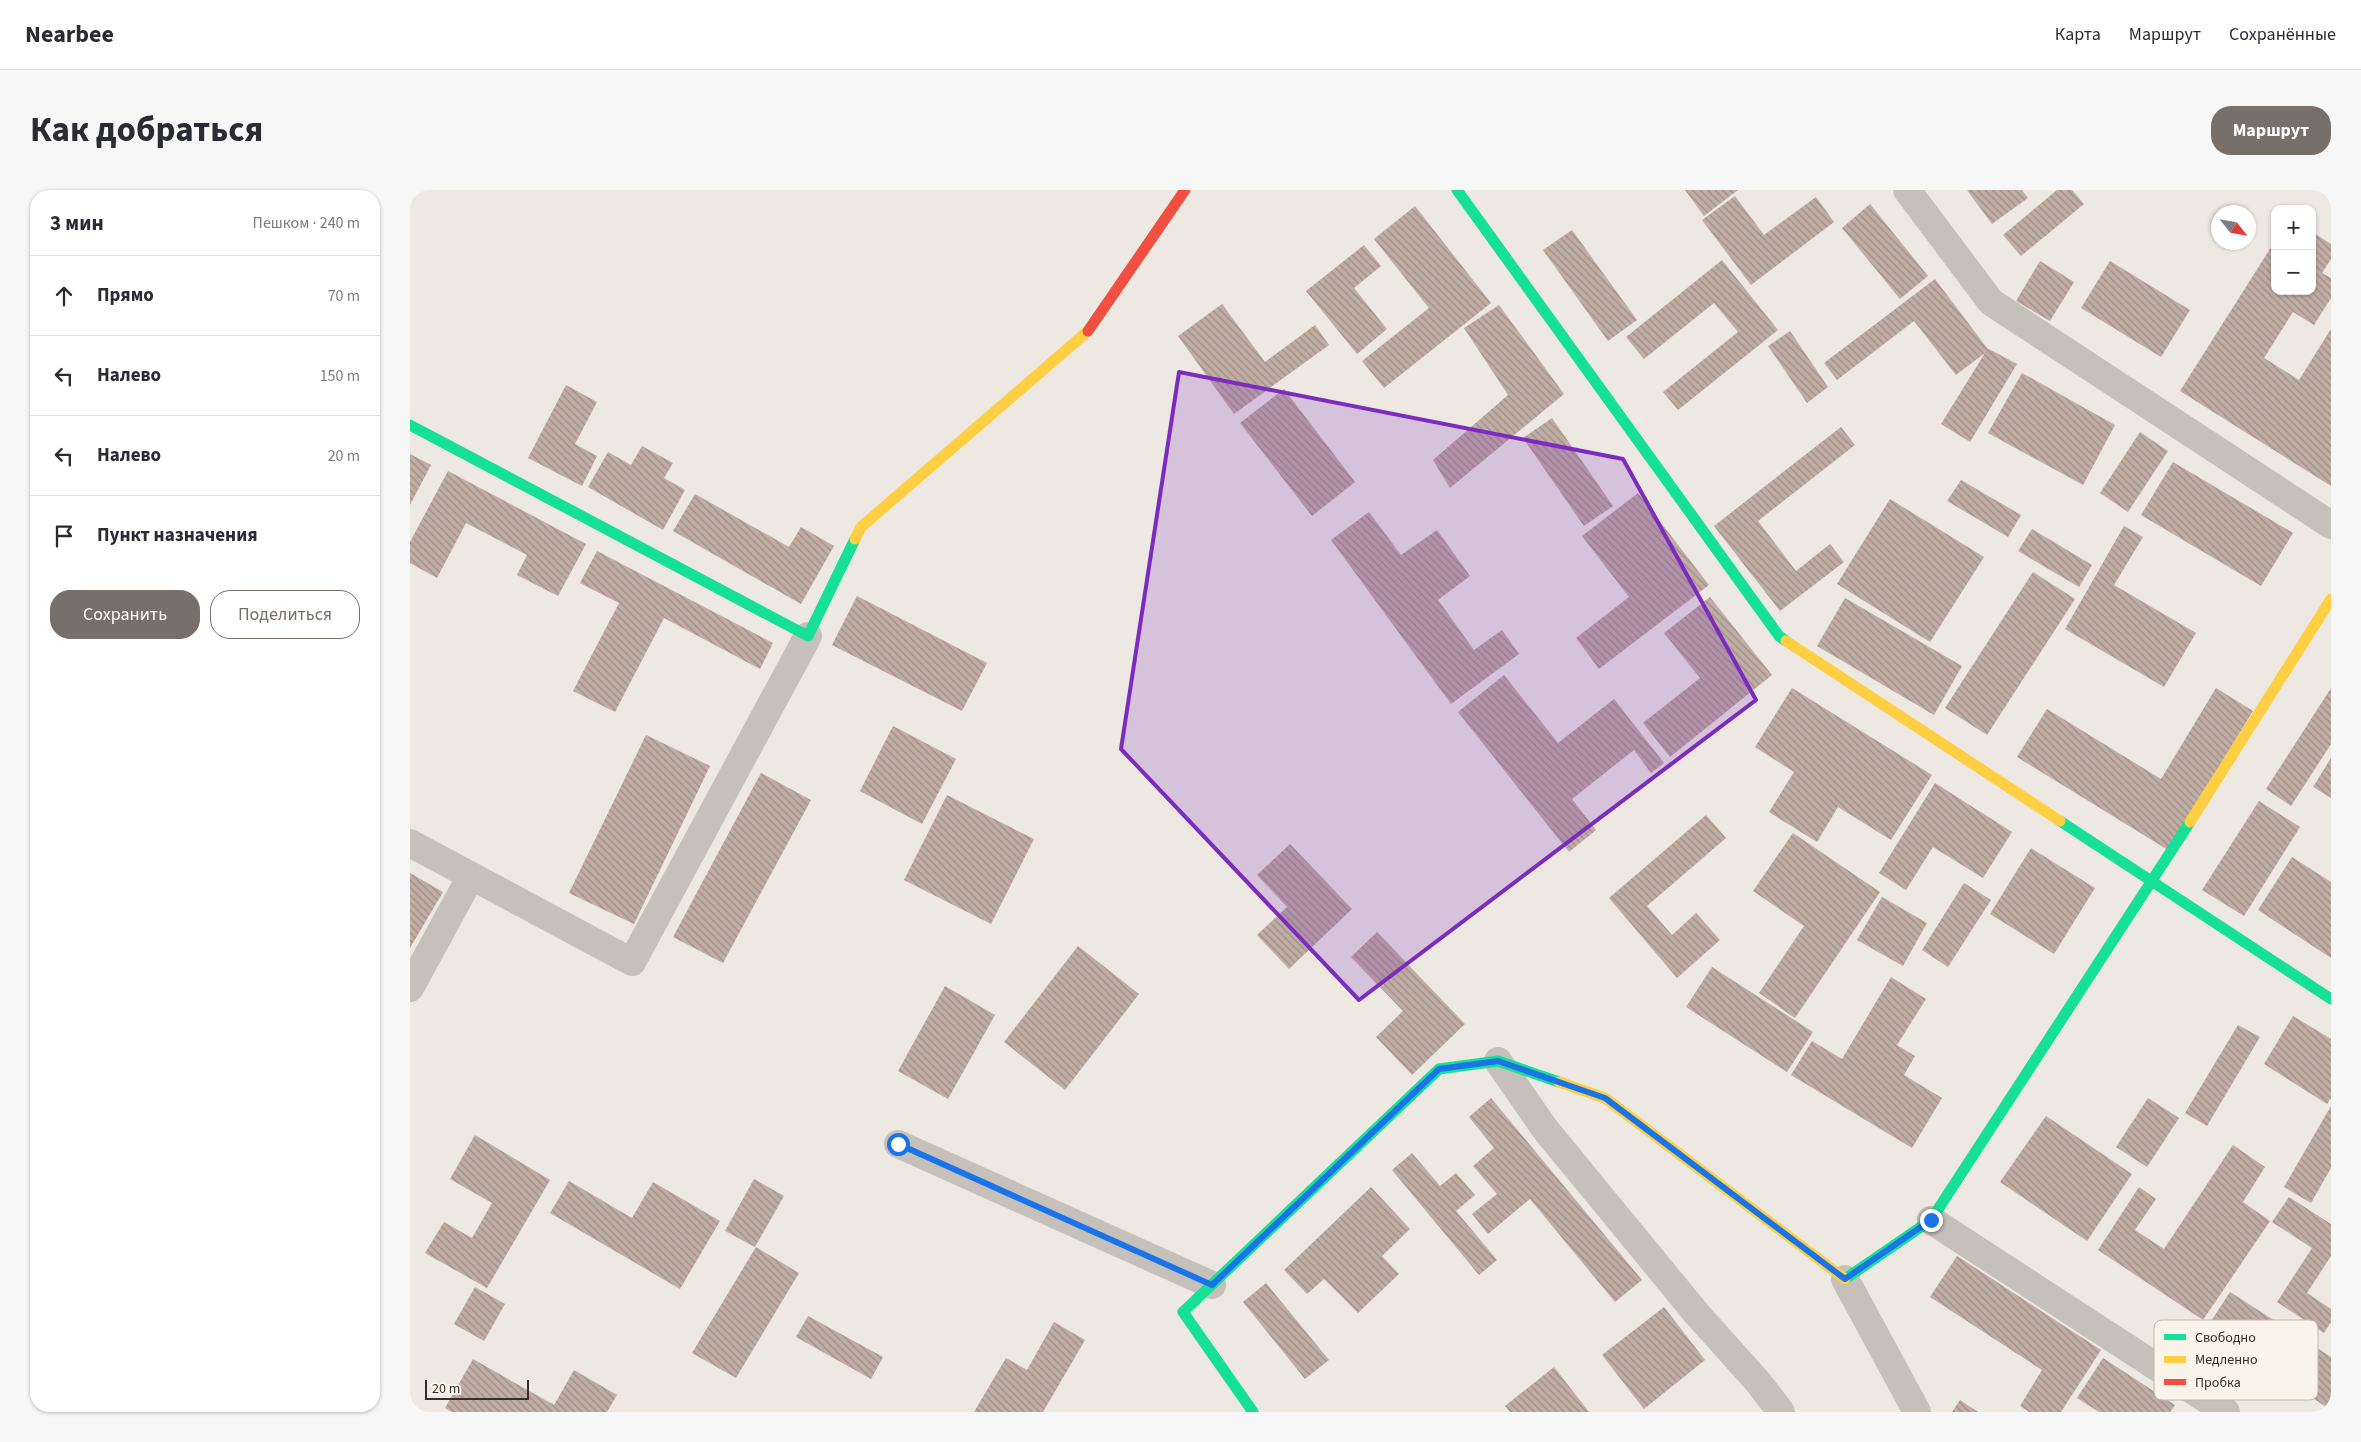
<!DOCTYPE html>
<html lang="ru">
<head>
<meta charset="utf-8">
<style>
	body { margin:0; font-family:"Source Sans 3",sans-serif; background:#f7f7f7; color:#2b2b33 }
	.controls { position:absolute; right:15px; top:15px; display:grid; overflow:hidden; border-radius:10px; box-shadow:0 1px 4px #0004 }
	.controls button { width:45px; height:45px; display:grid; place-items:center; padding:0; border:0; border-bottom:1px solid #e1e1e2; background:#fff; color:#2b2b33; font:25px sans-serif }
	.compass { position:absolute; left:1801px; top:15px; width:45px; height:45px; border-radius:50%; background:#fff; box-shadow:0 1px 4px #0004; rotate:121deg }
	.scale { position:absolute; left:15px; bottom:12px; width:104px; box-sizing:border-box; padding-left:5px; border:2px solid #382e29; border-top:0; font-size:14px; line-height:18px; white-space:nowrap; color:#382e29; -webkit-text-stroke:4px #faf3ea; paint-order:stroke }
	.stop { position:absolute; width:15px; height:15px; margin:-11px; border:4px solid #1a73e8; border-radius:50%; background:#fff }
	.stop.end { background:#1a73e8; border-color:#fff; box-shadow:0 1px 5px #0008 }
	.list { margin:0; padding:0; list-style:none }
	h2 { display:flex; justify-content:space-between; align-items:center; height:65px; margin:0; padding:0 20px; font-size:21px }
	h2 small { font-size:16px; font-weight:400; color:#7c7c81 }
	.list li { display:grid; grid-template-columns:32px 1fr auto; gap:15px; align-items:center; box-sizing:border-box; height:80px; padding:0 20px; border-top:1px solid #e1e1e2 }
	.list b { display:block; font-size:19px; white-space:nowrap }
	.list em { font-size:16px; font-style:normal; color:#7c7c81 }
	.actions { display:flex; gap:10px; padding:15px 20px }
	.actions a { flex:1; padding:11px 0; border:1px solid #776f6a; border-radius:20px; text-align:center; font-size:18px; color:#776f6a }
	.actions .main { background:#776f6a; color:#fff }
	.icon { flex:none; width:28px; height:28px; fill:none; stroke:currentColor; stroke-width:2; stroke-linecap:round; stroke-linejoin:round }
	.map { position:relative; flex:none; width:1921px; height:1222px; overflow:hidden; border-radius:20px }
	header { display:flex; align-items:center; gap:30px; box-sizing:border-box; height:70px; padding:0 25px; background:#fff; border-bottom:1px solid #e1e1e2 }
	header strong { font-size:24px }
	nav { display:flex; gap:28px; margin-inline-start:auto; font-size:18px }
	.intro { display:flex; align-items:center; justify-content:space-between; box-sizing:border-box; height:120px; padding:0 30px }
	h1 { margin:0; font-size:35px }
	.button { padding:12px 22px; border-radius:20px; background:#776f6a; color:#fff; font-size:18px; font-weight:700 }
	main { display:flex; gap:30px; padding:0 30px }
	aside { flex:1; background:#fff; border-radius:20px; box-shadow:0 1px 4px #0004 }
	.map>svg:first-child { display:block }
</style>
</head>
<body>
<header>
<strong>Nearbee</strong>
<nav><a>Карта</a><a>Маршрут</a><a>Сохранённые</a></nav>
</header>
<div class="intro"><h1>Как добраться</h1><a class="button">Маршрут</a></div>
<main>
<aside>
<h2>3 мин<small>Пешком · 240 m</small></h2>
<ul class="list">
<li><svg class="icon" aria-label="ahead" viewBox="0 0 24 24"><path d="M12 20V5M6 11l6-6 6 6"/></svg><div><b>Прямо</b></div><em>70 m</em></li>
<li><svg class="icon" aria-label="left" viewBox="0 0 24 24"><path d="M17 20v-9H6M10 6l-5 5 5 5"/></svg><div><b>Налево</b></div><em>150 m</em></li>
<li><svg class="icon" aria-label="left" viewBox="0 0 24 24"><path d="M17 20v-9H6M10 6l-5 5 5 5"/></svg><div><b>Налево</b></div><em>20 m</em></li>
<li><svg class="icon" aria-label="arrive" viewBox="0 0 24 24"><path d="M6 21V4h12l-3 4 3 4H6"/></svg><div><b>Пункт назначения</b></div></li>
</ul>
<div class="actions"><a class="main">Сохранить</a><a>Поделиться</a></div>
</aside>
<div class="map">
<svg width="1921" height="1222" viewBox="0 0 1921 1222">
	<defs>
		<pattern id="building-back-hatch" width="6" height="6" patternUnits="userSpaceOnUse" patternTransform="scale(1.25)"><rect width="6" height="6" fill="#c0ada4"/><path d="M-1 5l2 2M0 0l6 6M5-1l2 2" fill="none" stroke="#9d8d86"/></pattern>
	</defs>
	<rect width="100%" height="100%" fill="#ede8e2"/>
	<g fill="url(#building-back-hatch)">
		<polygon points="1275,0 1328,0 1294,26"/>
		<polygon points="1557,0 1612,0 1618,8 1582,34"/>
		<polygon points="1647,0 1662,0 1674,14 1611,66 1593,45"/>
		<polygon points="1325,6 1354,45 1406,7 1424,32 1341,95 1292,30"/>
		<polygon points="1460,14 1518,86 1490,109 1432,38"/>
		<polygon points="1005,16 1081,113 974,198 952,171 1019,118 964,49"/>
		<polygon points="1162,40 1227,130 1198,151 1133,60"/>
		<polygon points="1902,42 1921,54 1921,69 1912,83 1921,88 1921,108 1904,135 1883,122 1854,168 1889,190 1921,139 1921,296 1770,201 1865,51 1865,101 1902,101"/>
		<polygon points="954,55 971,76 944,98 977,139 947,164 896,101"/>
		<polygon points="1312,70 1368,140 1268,220 1253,202 1328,142 1304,113 1234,169 1216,147"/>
		<polygon points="1630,71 1664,92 1640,131 1606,111"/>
		<polygon points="1700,71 1780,120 1751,167 1671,118"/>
		<polygon points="1525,89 1577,158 1607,174 1560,252 1531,234 1575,163 1546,185 1504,131 1427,190 1414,173"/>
		<polygon points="812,114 855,172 905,135 919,155 824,224 768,146"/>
		<polygon points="1089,115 1154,204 1040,298 1023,270 1098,205 1054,138"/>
		<polygon points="1380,141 1418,197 1397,213 1358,156"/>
		<polygon points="1612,183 1705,235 1673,295 1578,243"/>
		<polygon points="156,195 187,212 165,254 187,266 172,296 118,268"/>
		<polygon points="874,199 945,292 902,326 830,233"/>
		<polygon points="1142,228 1203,316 1174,336 1113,248"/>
		<polygon points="1431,237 1445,255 1348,331 1386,381 1420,354 1434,372 1370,421 1304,336"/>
		<polygon points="1730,242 1758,261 1718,322 1690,303"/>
		<polygon points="232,256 263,273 254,288 275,300 253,340 178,297 198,262 221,275"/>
		<polygon points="0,264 21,275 0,315"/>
		<polygon points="1763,272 1883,343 1851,396 1731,325"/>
		<polygon points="38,281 176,354 148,406 107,385 117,365 56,333 27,388 0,373 0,352"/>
		<polygon points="1551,290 1611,325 1598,347 1537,311"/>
		<polygon points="1228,303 1299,395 1189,479 1166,448 1219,407 1172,346"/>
		<polygon points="285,304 379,357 391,337 424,356 391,414 263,341"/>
		<polygon points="1480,309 1574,367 1520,452 1427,394"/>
		<polygon points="959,322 991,365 1027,340 1060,386 1028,410 1064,460 1092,440 1109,464 1041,514 921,350"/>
		<polygon points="1714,336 1733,347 1704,395 1786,443 1754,497 1655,439"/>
		<polygon points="1622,339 1682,375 1669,397 1608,361"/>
		<polygon points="187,361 363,453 350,479 254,428 205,522 163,501 209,413 170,393"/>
		<polygon points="1623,382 1665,409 1577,545 1535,518"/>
		<polygon points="447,406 577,473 552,521 422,455"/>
		<polygon points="1300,407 1362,485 1260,567 1233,533 1290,488 1254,443"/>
		<polygon points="1435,408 1552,476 1524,525 1407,456"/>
		<polygon points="1094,485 1148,553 1204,509 1254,573 1241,583 1224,560 1162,609 1186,640 1159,662 1048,522"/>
		<polygon points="1382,498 1522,585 1481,650 1428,617 1407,652 1359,622 1384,582 1345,557"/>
		<polygon points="1806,498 1843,521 1758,660 1607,567 1637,519 1751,589"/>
		<polygon points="1921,498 1921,554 1881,616 1856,599"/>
		<polygon points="483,536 546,569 512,634 450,601"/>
		<polygon points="236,545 300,576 224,734 159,703"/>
		<polygon points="1921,568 1921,608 1903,597"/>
		<polygon points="351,583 401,610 313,773 263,747"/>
		<polygon points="1525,593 1602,642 1573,688 1523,657 1496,700 1469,683"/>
		<polygon points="537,605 624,649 581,734 494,690"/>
		<polygon points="1849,611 1890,637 1834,726 1792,700"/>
		<polygon points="1296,625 1316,648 1237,716 1262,745 1286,723 1310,750 1267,788 1199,708"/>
		<polygon points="1383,643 1470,702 1385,828 1349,803 1394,736 1343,701"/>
		<polygon points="880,654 942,719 879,779 847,745 877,717 847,685"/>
		<polygon points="1621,658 1685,698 1644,764 1580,724"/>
		<polygon points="1882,667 1921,692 1921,768 1848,720"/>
		<polygon points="0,683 33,702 0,758"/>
		<polygon points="1554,693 1581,710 1538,777 1512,760"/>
		<polygon points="1472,707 1517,733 1493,776 1447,750"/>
		<polygon points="967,742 1055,834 1002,885 966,847 993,821 941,767"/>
		<polygon points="668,756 729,804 655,900 594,852"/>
		<polygon points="1302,777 1403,842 1377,882 1276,817"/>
		<polygon points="1481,787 1516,809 1487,855 1505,866 1494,885 1532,908 1502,958 1381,885 1402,851 1432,869"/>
		<polygon points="535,796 585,825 538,909 488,881"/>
		<polygon points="1883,826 1921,849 1921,908 1917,914 1854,874"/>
		<polygon points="1828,835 1850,847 1797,936 1775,923"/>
		<polygon points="1081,908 1232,1090 1205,1112 1120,1009 1078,1044 1062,1024 1087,1004 1063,976 1084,958 1059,927"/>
		<polygon points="1738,908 1769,928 1737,977 1706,957"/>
		<polygon points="1921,916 1921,978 1901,1013 1874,997"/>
		<polygon points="1636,926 1722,984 1677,1051 1590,992"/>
		<polygon points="65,945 140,990 77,1098 15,1063 34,1032 62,1048 82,1013 40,989"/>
		<polygon points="1823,955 1855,977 1833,1012 1860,1031 1793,1130 1688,1060 1729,997 1746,1009 1725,1040 1754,1059"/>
		<polygon points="1002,963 1030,996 1046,983 1065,1005 1046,1021 1087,1070 1069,1085 982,980"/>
		<polygon points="344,989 374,1006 345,1057 315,1041"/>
		<polygon points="159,991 222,1028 243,992 310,1031 270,1099 140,1023"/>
		<polygon points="961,997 1000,1039 972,1066 989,1084 948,1123 914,1089 897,1104 874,1080"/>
		<polygon points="1879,1007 1921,1034 1921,1066 1897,1103 1921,1119 1921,1132 1914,1143 1867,1112 1902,1058 1862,1032"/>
		<polygon points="346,1057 389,1083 326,1188 282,1163"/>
		<polygon points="1547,1066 1691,1160 1651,1222 1619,1222 1610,1216 1632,1180 1520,1107"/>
		<polygon points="856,1093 919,1170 895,1189 833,1112"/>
		<polygon points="65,1097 95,1114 74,1151 44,1134"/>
		<polygon points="1820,1102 1921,1167 1921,1220 1796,1139"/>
		<polygon points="1254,1117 1295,1170 1234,1219 1192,1165"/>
		<polygon points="398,1126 473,1167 461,1189 386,1147"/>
		<polygon points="644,1132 675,1150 633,1222 564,1222 596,1168 617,1180"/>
		<polygon points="1693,1168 1765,1215 1760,1222 1689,1222 1667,1208"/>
		<polygon points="63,1169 144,1215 164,1180 207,1205 197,1222 42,1222 35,1218"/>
		<polygon points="1144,1177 1179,1222 1100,1222 1095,1216"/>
		<polygon points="1550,1210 1568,1222 1542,1222"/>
	</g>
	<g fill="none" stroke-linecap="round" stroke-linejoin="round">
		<g stroke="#c6c0bb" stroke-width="28">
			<polyline points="1497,0 1581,112 1921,335"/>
			<polyline points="0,653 222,772 398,446"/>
			<polyline points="0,798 61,686"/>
			<polyline points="1088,871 1135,939 1287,1124 1348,1192 1371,1222"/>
			<polyline points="488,954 802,1095"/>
			<polyline points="1521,1030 1816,1222"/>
			<polyline points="1435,1089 1507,1222"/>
		</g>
		<g stroke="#16e098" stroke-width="11">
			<polyline points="1047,0 1369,446 1376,451"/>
			<polyline points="0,235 398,446 445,349"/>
			<polyline points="1650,631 1921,809"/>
			<polyline points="1435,1089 1521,1030 1780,632"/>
			<polyline points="843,1222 773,1122 1029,879 1088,871 1149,892"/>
		</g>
		<g stroke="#ffcf43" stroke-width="11">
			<polyline points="445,349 451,337 678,141"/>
			<polyline points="1376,451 1650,631"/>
			<polyline points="1780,632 1921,409"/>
			<polyline points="1149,892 1195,908 1435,1089"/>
		</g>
		<polyline stroke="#f24e42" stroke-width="11" points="678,141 775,0"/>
	</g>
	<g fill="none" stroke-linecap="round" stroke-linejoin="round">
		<polyline stroke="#1a73e8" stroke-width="6" points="488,954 802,1095 1029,879 1088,871 1195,908 1435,1089 1521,1030"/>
	</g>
	<path fill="#7b2cbf" fill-opacity="0.2" stroke="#7b2cbf" stroke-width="4" stroke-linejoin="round" d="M769,182L1213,269L1346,510L949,810L711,559Z"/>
	<rect x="1744" y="1130" width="164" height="80" rx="8" fill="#faf3ea" stroke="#c0b8b0" stroke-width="1"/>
	<rect x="1754" y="1144" width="22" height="6" fill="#16e098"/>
	<rect x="1754" y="1166" width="22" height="7" fill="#ffcf43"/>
	<rect x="1754" y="1189" width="22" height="6" fill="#f24e42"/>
	<g font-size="14" fill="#382e29">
		<text x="1785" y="1152">Свободно</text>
		<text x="1785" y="1174">Медленно</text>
		<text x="1785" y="1197">Пробка</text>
	</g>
</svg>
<div class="controls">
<button>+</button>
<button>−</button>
</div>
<svg class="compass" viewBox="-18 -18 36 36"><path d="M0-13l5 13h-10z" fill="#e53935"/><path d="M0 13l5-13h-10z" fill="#7c7c81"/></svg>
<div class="scale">20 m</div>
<div class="stop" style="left:488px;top:954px"></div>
<div class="stop end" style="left:1521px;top:1030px"></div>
</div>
</main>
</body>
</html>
